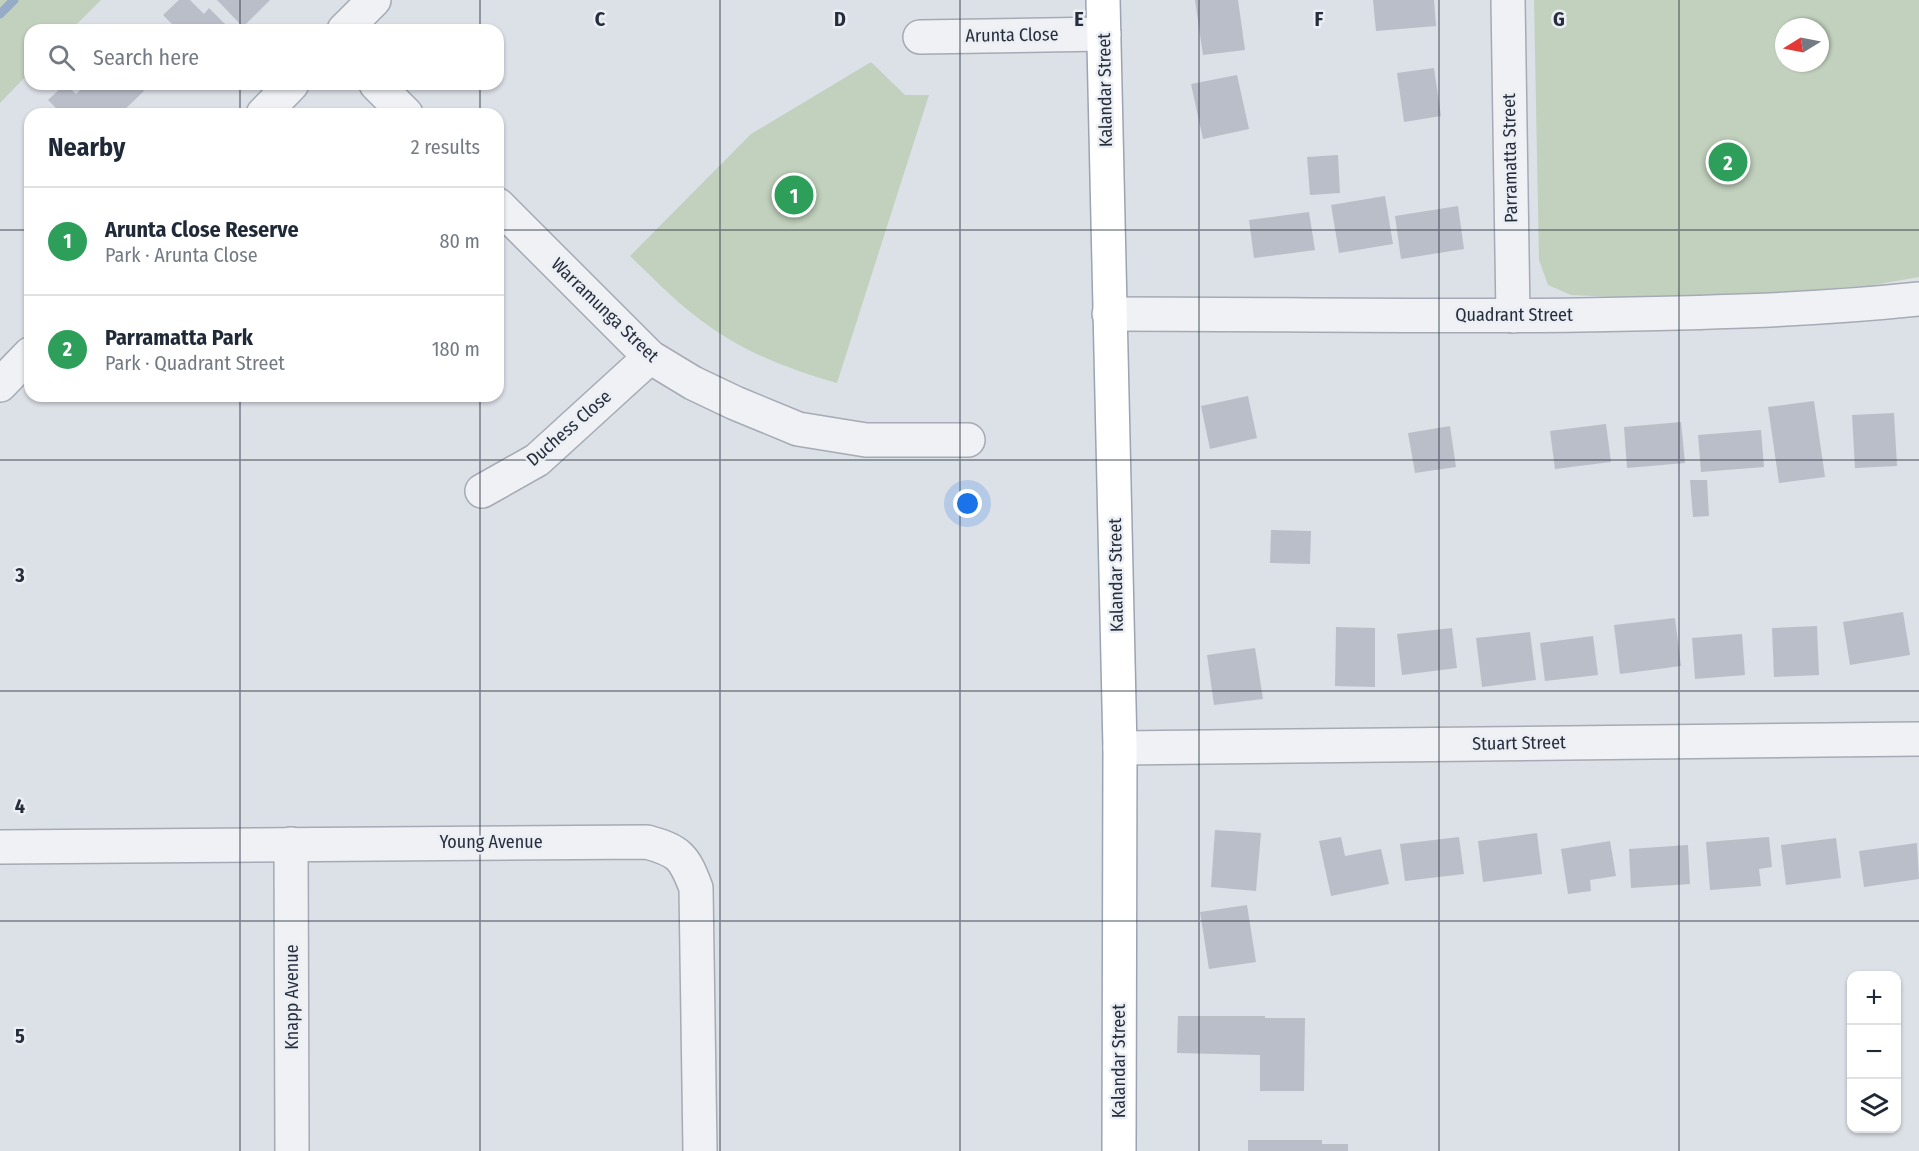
<!DOCTYPE html>
<html lang="en">
<head>
<meta charset="utf-8">
<style>
	body { margin:0; font-family:"Fira Sans Condensed",sans-serif; background:#f2f2f3; color:#1f2937 }
	.controls { position:absolute; right:18px; bottom:18px; display:grid; overflow:hidden; border-radius:12px; box-shadow:0 2px 4px #0004 }
	.controls button { width:54px; height:54px; display:grid; place-items:center; padding:0; border:0; border-bottom:2px solid #e0e1e3; background:#fff; color:#1f2937; font:30px sans-serif }
	.compass { position:absolute; left:1775px; top:18px; width:54px; height:54px; border-radius:50%; background:#fff; box-shadow:0 2px 4px #0004; rotate:260deg }
	.you { position:absolute; left:968px; top:504px; width:21px; height:21px; margin:-15px; border:4px solid #fff; border-radius:50%; background:#1a73e8; box-shadow:0 0 0 9px #1a73e833 }
	.badge { display:grid; place-items:center; width:39px; height:39px; border-radius:50%; background:#0b8043; color:#fff; font-size:20px; font-weight:700 }
	.pin { position:absolute; translate:-50% -50%; border:3px solid #fff; box-shadow:0 2px 6px #0006 }
	.list { margin:0; padding:0; list-style:none }
	h2 { display:flex; justify-content:space-between; align-items:center; height:78px; margin:0; padding:0 24px; font-size:26px }
	h2 small { font-size:20px; font-weight:400; color:#747a83 }
	.list li { display:grid; grid-template-columns:39px 1fr auto; gap:18px; align-items:center; box-sizing:border-box; height:108px; padding:0 24px; border-top:2px solid #e0e1e3 }
	.list b { display:block; font-size:22px; white-space:nowrap }
	.list p { margin:0; font-size:20px; white-space:nowrap; color:#747a83 }
	.list em { font-size:20px; font-style:normal; color:#747a83 }
	.icon { flex:none; width:33px; height:33px; fill:none; stroke:currentColor; stroke-width:2; stroke-linecap:round; stroke-linejoin:round }
	.map { position:relative; flex:none; width:1919px; height:1151px; overflow:hidden }
	.search { position:absolute; background:#fff; box-shadow:0 2px 4px #0004; left:24px; top:24px; width:480px; height:66px; display:flex; align-items:center; gap:15px; box-sizing:border-box; padding:0 21px; border-radius:18px; color:#747a83; font-size:22px }
	.panel { position:absolute; background:#fff; box-shadow:0 2px 4px #0004; left:24px; top:108px; width:480px; height:294px; border-radius:18px }
	.map>svg:first-child { display:block }
</style>
</head>
<body>
<div class="map">
<svg width="1919" height="1151" viewBox="0 0 1919 1151">
	<rect width="100%" height="100%" fill="#dce0e7"/>
	<g fill="#c1d1bd" fill-rule="evenodd">
		<polygon points="0,0 101,0 71,30 30,30 30,72 0,103"/>
		<path d="M1534,0H1919V277L1874,285L1763,294L1636,298L1571,295L1548,285L1539,260ZM1784,27H1820V63H1784Z"/>
		<path d="M871,62L905,95H929L837,383C787,369 739,350 698,318C674,300 652,277 630,256L751,134Z"/>
	</g>
	<g fill="none" stroke-linecap="round" stroke-linejoin="round">
		<polyline stroke="#96abc7" stroke-width="9" points="0,14 14,0"/>
	</g>
	<g fill="#babec9">
		<polygon points="179,0 190,0 204,14 209,8 231,30 178,30 163,15"/>
		<polygon points="217,0 270,0 243,27"/>
		<polygon points="1195,0 1238,0 1245,50 1203,55"/>
		<polygon points="1373,0 1434,0 1436,26 1376,31"/>
		<polygon points="1434,68 1441,116 1404,122 1397,73"/>
		<polygon points="1237,75 1249,129 1203,139 1191,84"/>
		<polygon points="65,84 76,94 86,84 137,84 144,91 120,114 62,114 48,100"/>
		<polygon points="1338,155 1340,193 1310,195 1307,157"/>
		<polygon points="1385,196 1393,244 1339,253 1331,205"/>
		<polygon points="1458,206 1464,249 1401,259 1395,216"/>
		<polygon points="1309,212 1315,250 1254,258 1249,220"/>
		<polygon points="1248,396 1257,438 1210,449 1201,406"/>
		<polygon points="1814,401 1825,477 1779,483 1768,407"/>
		<polygon points="1894,413 1897,466 1855,468 1852,415"/>
		<polygon points="1681,422 1685,463 1627,468 1624,427"/>
		<polygon points="1606,424 1611,462 1555,469 1550,431"/>
		<polygon points="1450,426 1456,467 1415,473 1408,433"/>
		<polygon points="1761,430 1764,467 1701,472 1698,435"/>
		<polygon points="1690,480 1707,480 1709,516 1693,517"/>
		<polygon points="1271,530 1311,531 1310,564 1270,563"/>
		<polygon points="1903,612 1910,655 1850,665 1843,622"/>
		<polygon points="1675,618 1681,666 1620,674 1614,625"/>
		<polygon points="1817,626 1819,675 1774,677 1772,628"/>
		<polygon points="1336,627 1375,628 1375,687 1335,686"/>
		<polygon points="1452,628 1457,668 1402,675 1397,634"/>
		<polygon points="1530,632 1536,680 1482,687 1476,638"/>
		<polygon points="1742,634 1745,675 1695,679 1692,638"/>
		<polygon points="1593,636 1598,675 1545,681 1540,643"/>
		<polygon points="1255,648 1263,699 1214,705 1207,655"/>
		<polygon points="1215,830 1261,833 1256,891 1211,887"/>
		<polygon points="1537,833 1542,874 1483,882 1478,841"/>
		<polygon points="1341,837 1345,856 1381,849 1389,884 1331,896 1319,841"/>
		<polygon points="1459,837 1464,874 1405,881 1400,844"/>
		<polygon points="1769,837 1772,867 1759,869 1761,886 1710,890 1706,842"/>
		<polygon points="1836,838 1841,878 1786,885 1781,845"/>
		<polygon points="1610,841 1616,876 1590,880 1591,891 1568,894 1561,849"/>
		<polygon points="1917,843 1919,879 1864,887 1859,851"/>
		<polygon points="1688,845 1690,884 1631,888 1629,849"/>
		<polygon points="1247,905 1256,962 1209,969 1200,912"/>
		<polygon points="1178,1016 1265,1016 1265,1018 1305,1018 1304,1091 1260,1091 1260,1055 1177,1053"/>
		<polygon points="1248,1140 1322,1140 1322,1144 1348,1144 1348,1151 1248,1151"/>
	</g>
	<g fill="none" stroke-linecap="round" stroke-linejoin="round">
		<g stroke="#a5aab4" stroke-width="36">
			<g id="minor">
				<polyline points="1508,0 1513,316"/>
				<polyline points="344,30 374,0"/>
				<polyline points="920,37 1104,34"/>
				<polyline points="376,84 406,114"/>
				<polyline points="263,114 292,84"/>
				<polyline points="498,205 650,357 693,383 735,403 798,429 866,440 968,440"/>
				<path d="M1109,314C1266,314 1423,317 1580,315C1693,313 1806,311 1919,299"/>
				<polyline points="0,385 30,354"/>
				<polyline points="482,491 537,460 650,357"/>
				<polyline points="1120,748 1919,739"/>
				<polyline points="291,844 292,1151"/>
				<path d="M0,847L647,842C679,851 684,856 696,888L700,1151"/>
			</g>
		</g>
		<g stroke="#9ca3b2" stroke-width="36">
			<polyline id="major" points="1103,0 1120,748 1119,1151"/>
		</g>
		<use href="#minor" stroke="#eff1f5" stroke-width="33"/>
		<use href="#major" stroke="#fff" stroke-width="33"/>
	</g>
	<path fill="none" stroke="#262d3d" stroke-width="1.5" stroke-opacity="0.55" d="M240,0V30M480,0V30M720,0V1151M960,0V1151M1199,0V1151M1439,0V1151M1679,0V1151M240,84V114M480,84V114M0,230H30M498,230H1919M240,396V1151M480,396V1151M0,460H1919M0,691H1919M0,921H1919"/>
	<g text-anchor="middle" dominant-baseline="central" stroke-width="5" stroke-linejoin="round" paint-order="stroke">
		<g font-size="18" fill="#262d3d" stroke="#ebeff4">
			<text transform="translate(1012 35) rotate(-1)">Arunta Close</text>
			<text transform="translate(1105 90) rotate(-91)">Kalandar Street</text>
			<text transform="translate(1510 158) rotate(-91)">Parramatta Street</text>
			<text transform="translate(605 310) rotate(44)">Warramunga Street</text>
			<text x="1514" y="315">Quadrant Street</text>
			<text transform="translate(569 428) rotate(-41)">Duchess Close</text>
			<text transform="translate(1116 575) rotate(-91)">Kalandar Street</text>
			<text transform="translate(1519 743) rotate(-1)">Stuart Street</text>
			<text x="491" y="842">Young Avenue</text>
			<text transform="translate(292 997) rotate(-90)">Knapp Avenue</text>
			<text transform="translate(1119 1061) rotate(-90)">Kalandar Street</text>
		</g>
	</g>
	<g font-size="20" text-anchor="middle" font-weight="bold" fill="#262d3d" stroke="#ebeff4" stroke-width="5" stroke-linejoin="round" paint-order="stroke">
		<text x="600" y="26">C</text>
		<text x="840" y="26">D</text>
		<text x="1079" y="26">E</text>
		<text x="1319" y="26">F</text>
		<text x="1559" y="26">G</text>
		<text x="20" y="582">3</text>
		<text x="20" y="813">4</text>
		<text x="20" y="1043">5</text>
	</g>
</svg>
<div class="controls">
<button>+</button>
<button>−</button>
<button><svg class="icon" aria-label="layers" viewBox="0 0 24 24"><path d="M12 4l9 5-9 5-9-5zM3 14l9 5 9-5"/></svg></button>
</div>
<svg class="compass" viewBox="-18 -18 36 36"><path d="M0-13l5 13h-10z" fill="#e53935"/><path d="M0 13l5-13h-10z" fill="#747a83"/></svg>
<div class="you"></div>
<div class="pin badge" style="left:794px;top:195px;background:#2e9e5b">1</div>
<div class="pin badge" style="left:1728px;top:162px;background:#2e9e5b">2</div>
<div class="search"><svg class="icon" aria-label="search" viewBox="0 0 24 24"><circle cx="10" cy="10" r="6"/><path d="M15 15l6 6"/></svg>Search here</div>
<section class="panel">
<h2>Nearby<small>2 results</small></h2>
<ul class="list">
<li><span class="badge" style="background:#2e9e5b">1</span><div><b>Arunta Close Reserve</b><p>Park · Arunta Close</p></div><em>80 m</em></li>
<li><span class="badge" style="background:#2e9e5b">2</span><div><b>Parramatta Park</b><p>Park · Quadrant Street</p></div><em>180 m</em></li>
</ul>
</section>
</div>
</body>
</html>
